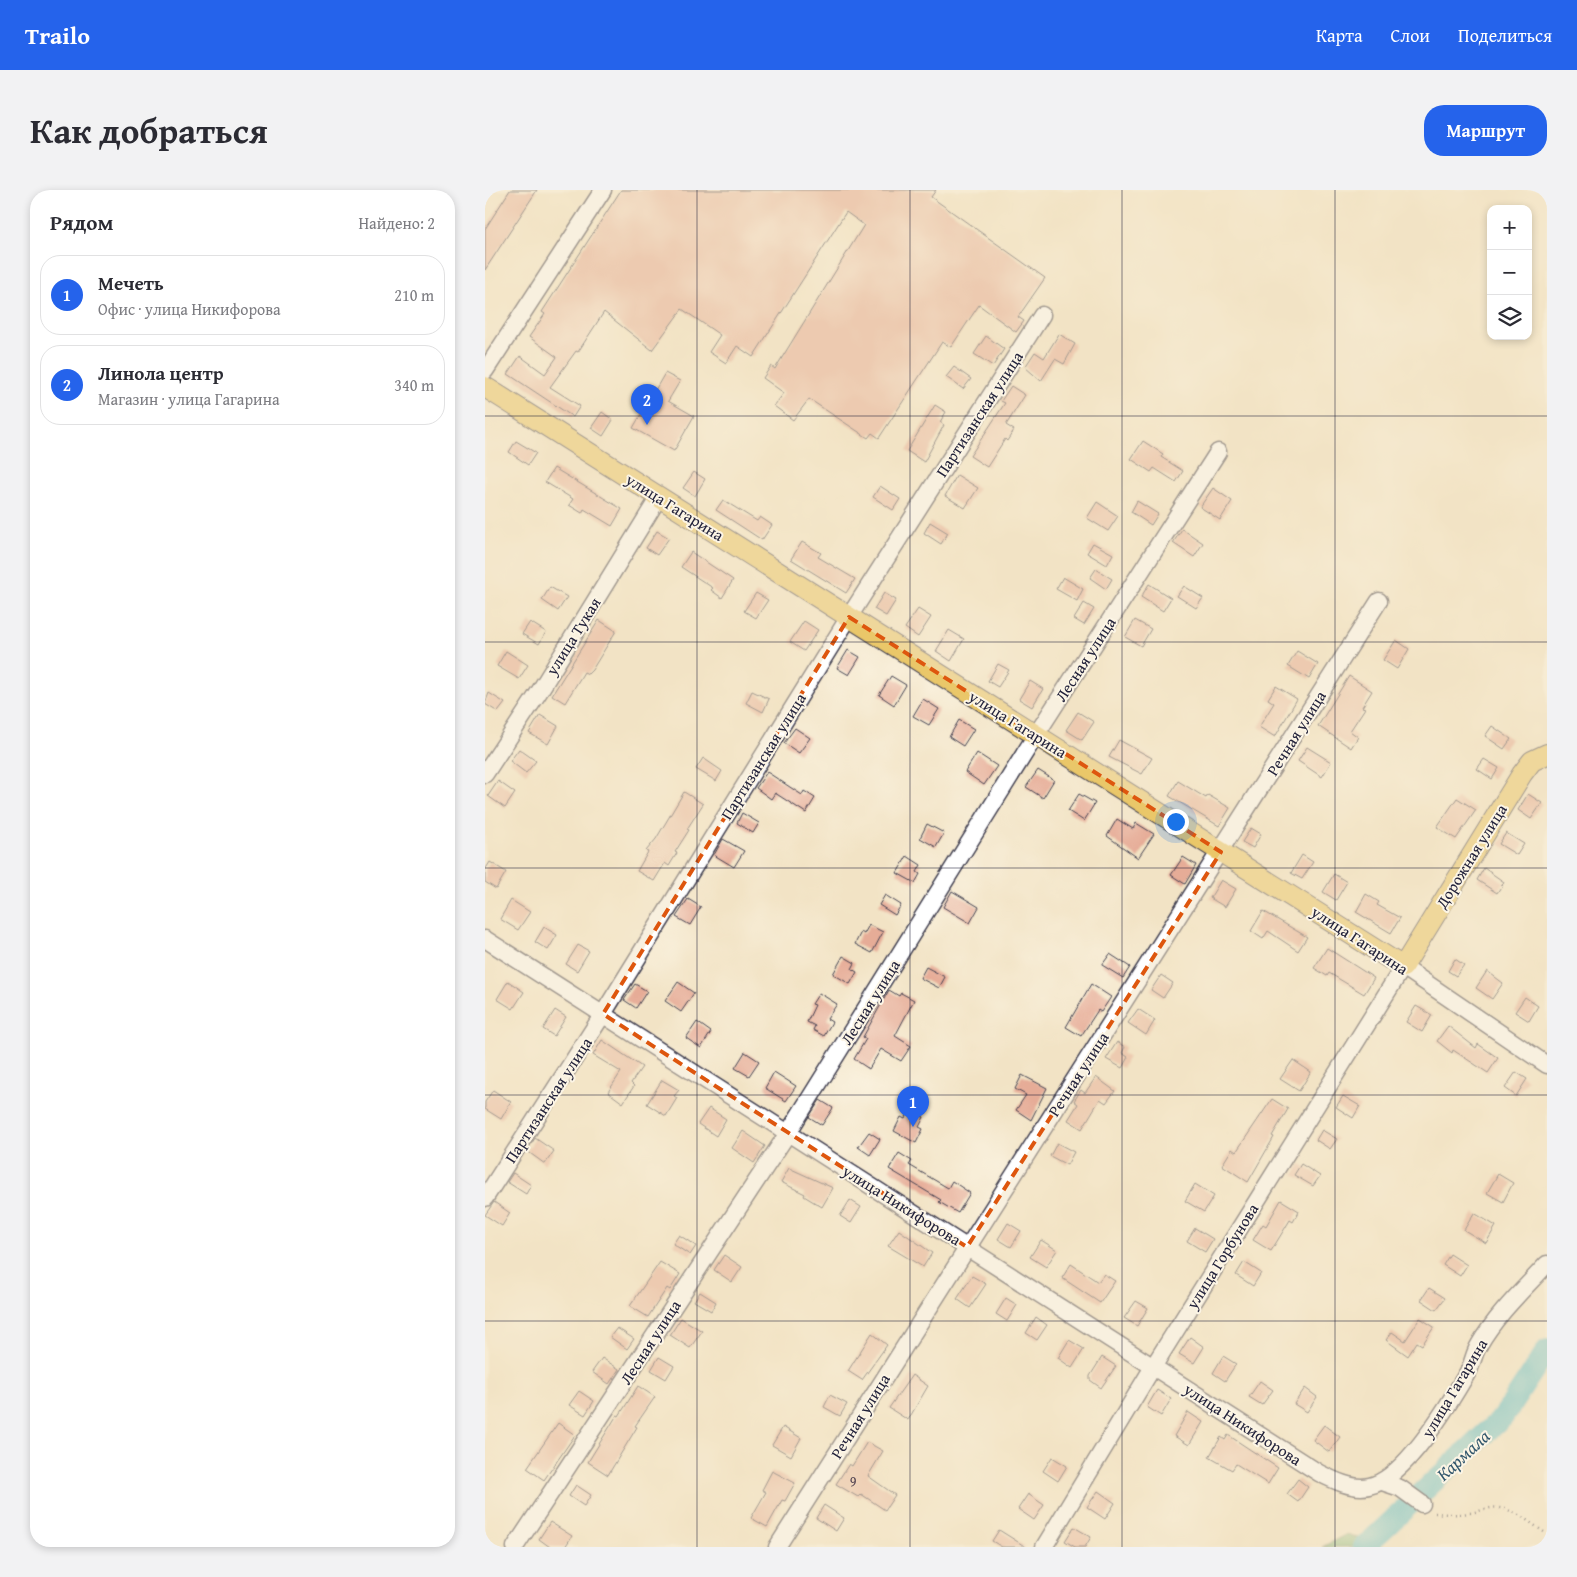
<!DOCTYPE html>
<html lang="ru">
<head>
<meta charset="utf-8">
<style>
	body { margin:0; font-family:"Gentium Book Plus",serif; background:#f2f2f3; color:#2b2b33 }
	.controls { position:absolute; right:15px; top:15px; display:grid; overflow:hidden; border-radius:10px; box-shadow:0 2px 8px #0003 }
	.controls button { width:45px; height:45px; display:grid; place-items:center; padding:0; border:0; border-bottom:1px solid #e1e1e2; background:#fff; color:#2b2b33; font:25px sans-serif }
	.you { position:absolute; left:690px; top:631px; width:18px; height:18px; margin:-12px; border:4px solid #fff; border-radius:50%; background:#1a73e8; box-shadow:0 0 0 8px #1a73e833 }
	.badge { display:grid; place-items:center; width:32px; height:32px; border-radius:50%; background:#2563eb; color:#fff; font-size:16px; font-weight:700 }
	.pin { position:absolute; translate:-50% -41px; filter:drop-shadow(0 1px 2px #0008) }
	.pin::after { content:''; position:absolute; top:26px; width:18px; height:15px; background:inherit; clip-path:polygon(0 0,100% 0,50% 100%) }
	.list { margin:0; padding:0; list-style:none }
	h2 { display:flex; justify-content:space-between; align-items:center; height:65px; margin:0; padding:0 20px; font-size:21px }
	h2 small { font-size:16px; font-weight:400; color:#7c7c81 }
	.list li { display:grid; grid-template-columns:32px 1fr auto; gap:15px; align-items:center; box-sizing:border-box; height:80px; margin:0 10px 10px; padding:0 10px; border:1px solid #e1e1e2; border-radius:20px }
	.list b { display:block; font-size:19px; white-space:nowrap }
	.list p { margin:0; font-size:16px; white-space:nowrap; color:#7c7c81 }
	.list em { font-size:16px; font-style:normal; color:#7c7c81 }
	.icon { flex:none; width:28px; height:28px; fill:none; stroke:currentColor; stroke-width:2; stroke-linecap:round; stroke-linejoin:round }
	.map { position:relative; flex:none; width:1062px; height:1357px; overflow:hidden; border-radius:20px }
	header { display:flex; align-items:center; gap:30px; box-sizing:border-box; height:70px; padding:0 25px; background:#2563eb; color:#fff }
	header strong { font-size:24px }
	nav { display:flex; gap:28px; margin-inline-start:auto; font-size:18px }
	.intro { display:flex; align-items:center; justify-content:space-between; box-sizing:border-box; height:120px; padding:0 30px }
	h1 { margin:0; font-size:35px }
	.button { padding:12px 22px; border-radius:20px; background:#2563eb; color:#fff; font-size:18px; font-weight:700 }
	main { display:flex; gap:30px; padding:0 30px }
	aside { flex:1; background:#fff; border-radius:20px; box-shadow:0 2px 8px #0003 }
	.map>svg:first-child { display:block }
</style>
</head>
<body>
<header>
<strong>Trailo</strong>
<nav><a>Карта</a><a>Слои</a><a>Поделиться</a></nav>
</header>
<div class="intro"><h1>Как добраться</h1><a class="button">Маршрут</a></div>
<main>
<aside>
<h2>Рядом<small>Найдено: 2</small></h2>
<ul class="list">
<li><span class="badge">1</span><div><b>Мечеть</b><p>Офис · улица Никифорова</p></div><em>210 m</em></li>
<li><span class="badge">2</span><div><b>Линола центр</b><p>Магазин · улица Гагарина</p></div><em>340 m</em></li>
</ul>
</aside>
<div class="map">
<svg width="1062" height="1357" viewBox="0 0 1062 1357">
	<rect width="100%" height="100%" fill="#fcf5e5"/>
	<filter id="ink" filterUnits="userSpaceOnUse"><feTurbulence type="fractalNoise" baseFrequency=".02" numOctaves="2"/><feDisplacementMap in="SourceGraphic" scale="10" xChannelSelector="R" yChannelSelector="G"/><feConvolveMatrix kernelMatrix="1 2 1 2 8 2 1 2 1" color-interpolation-filters="sRGB"/></filter>
	<filter id="wash" filterUnits="userSpaceOnUse"><feTurbulence type="fractalNoise" baseFrequency=".0096" numOctaves="4" result="noise"/><feDisplacementMap in="SourceGraphic" scale="20" xChannelSelector="R" yChannelSelector="G"/><feGaussianBlur stdDeviation="1.12" result="paint"/><feColorMatrix in="noise" values="0 0 0 0 0 0 0 0 0 0 0 0 0 0 0 0 0 1.4 0 .05"/><feComposite in="paint" operator="in"/></filter>
	<g filter="url(#wash)">
		<rect width="100%" height="100%" fill="#f2e3c5"/>
		<polygon fill="#74b273" stroke="#4b6a57" points="862,1344 897,1357 837,1357"/>
		<g fill="none" stroke-linecap="round" stroke-linejoin="round">
			<polyline stroke="#4cb8c8" stroke-width="22" points="879,1357 1018,1227 1062,1160"/>
		</g>
		<g id="blocks">
			<g fill="#e6ac97">
				<polygon points="25,0 52,0 0,80 0,39"/>
				<polygon points="136,0 451,0 446,7 560,88 533,127 539,131 531,142 494,115 466,157 457,152 394,248 387,243 383,248 324,209 308,230 289,216 299,203 278,188 286,176 290,179 379,35 361,22 268,167 252,156 241,173 224,162 235,145 197,119 167,160 119,122 93,162 91,161 65,197 95,216 88,227 23,184 35,166 60,184 72,167 44,147 60,124 57,122"/>
				<polygon points="574,144 590,154 579,174 570,169 556,191 540,177 550,162 559,168"/>
				<polygon points="501,146 519,159 508,176 489,164"/>
				<polygon points="469,177 486,189 478,199 461,187"/>
				<polygon points="180,183 195,191 183,211 209,226 189,261 148,238"/>
				<polygon points="526,196 540,205 521,235 529,240 522,251 520,249 502,277 485,266 520,213 516,211"/>
				<polygon points="450,215 461,222 455,232 459,235 439,272 422,261"/>
				<polygon points="117,222 128,230 118,246 106,238"/>
				<polygon points="31,251 51,263 43,275 24,262"/>
				<polygon points="658,251 678,264 676,267 698,281 691,292 669,278 666,282 646,269"/>
				<polygon points="69,278 137,319 127,336 99,319 97,323 84,315 88,309 60,292"/>
				<polygon points="209,282 220,289 210,306 198,298"/>
				<polygon points="472,285 493,298 480,318 460,306"/>
				<polygon points="395,296 415,309 408,320 388,307"/>
				<polygon points="728,298 747,311 735,330 715,317"/>
				<polygon points="238,310 272,331 275,327 287,335 277,350 231,320"/>
				<polygon points="652,311 673,324 666,335 646,322"/>
				<polygon points="612,312 633,326 623,341 602,328"/>
				<polygon points="445,332 463,343 456,354 439,343"/>
				<polygon points="697,339 718,353 709,367 688,353"/>
				<polygon points="172,341 184,348 172,365 161,358"/>
				<polygon points="317,352 336,363 333,367 370,389 361,403 306,369"/>
				<polygon points="608,353 628,364 622,375 602,363"/>
				<polygon points="206,362 248,390 237,408 226,400 228,398 196,377"/>
				<polygon points="611,379 627,389 621,399 605,388"/>
				<polygon points="578,387 598,399 592,411 571,399"/>
				<polygon points="664,394 686,408 678,421 656,407"/>
				<polygon points="699,396 718,408 711,418 692,406"/>
				<polygon points="65,397 82,407 73,421 57,410"/>
				<polygon points="271,403 283,410 271,428 259,421"/>
				<polygon points="399,403 411,410 401,426 389,419"/>
				<polygon points="599,413 609,419 599,435 589,429"/>
				<polygon points="433,419 446,427 433,447 420,438"/>
				<polygon points="114,430 131,441 107,480 103,484 99,482 80,513 67,505"/>
				<polygon points="650,430 666,439 656,456 640,447"/>
				<polygon points="319,431 333,440 319,461 305,452"/>
				<polygon points="45,432 61,442 54,454 37,444"/>
				<polygon points="464,440 479,449 466,471 451,461"/>
				<polygon points="911,450 924,459 912,479 898,470"/>
				<polygon points="363,460 375,467 364,485 352,478"/>
				<polygon points="21,461 43,475 34,489 12,476"/>
				<polygon points="812,461 833,474 824,489 803,476"/>
				<polygon points="513,474 524,480 513,497 503,491"/>
				<polygon points="406,486 421,495 409,515 394,505"/>
				<polygon points="864,486 887,501 877,517 880,518 865,541 873,547 866,558 833,536"/>
				<polygon points="545,491 558,499 547,517 534,509"/>
				<polygon points="791,496 812,509 790,547 774,537 789,513 783,509"/>
				<polygon points="267,501 284,509 278,522 261,513"/>
				<polygon points="4,503 20,513 13,522 0,514"/>
				<polygon points="438,509 454,519 444,535 428,526"/>
				<polygon points="593,522 609,532 597,550 581,540"/>
				<polygon points="55,525 73,536 63,554 44,543"/>
				<polygon points="474,530 489,539 478,556 464,547"/>
				<polygon points="1007,536 1026,549 1019,559 1000,546"/>
				<polygon points="310,538 325,548 314,563 299,553"/>
				<polygon points="634,550 667,568 657,584 624,567"/>
				<polygon points="822,557 846,572 837,587 813,571"/>
				<polygon points="34,559 51,571 41,583 25,571"/>
				<polygon points="492,563 512,576 499,595 480,582"/>
				<polygon points="218,568 237,581 231,591 211,579"/>
				<polygon points="999,569 1014,578 1007,589 992,579"/>
				<polygon points="553,580 569,590 558,608 541,597"/>
				<polygon points="282,582 317,605 319,601 330,608 321,623 290,603 286,609 271,598"/>
				<polygon points="13,591 30,603 20,618 3,606"/>
				<polygon points="693,591 721,608 723,605 745,618 734,636 684,606"/>
				<polygon points="199,602 218,614 202,639 204,640 190,662 192,663 184,676 180,673 169,691 152,681 163,662 161,661 171,649"/>
				<polygon points="594,604 610,613 599,631 583,621"/>
				<polygon points="1043,604 1057,613 1046,629 1033,620"/>
				<polygon points="972,608 991,620 971,649 952,637"/>
				<polygon points="257,623 274,633 268,643 252,633"/>
				<polygon points="632,629 648,639 651,633 669,644 653,668 622,646"/>
				<polygon points="442,634 459,643 451,657 435,648"/>
				<polygon points="766,638 776,644 768,658 757,652"/>
				<polygon points="1021,643 1039,654 1032,665 1014,654"/>
				<polygon points="238,649 259,661 249,677 229,665"/>
				<polygon points="817,665 828,672 817,689 806,683"/>
				<polygon points="422,666 436,675 432,682 435,684 430,693 412,683"/>
				<polygon points="698,667 711,675 700,694 686,685"/>
				<polygon points="5,672 21,682 11,699 0,692 0,680"/>
				<polygon points="999,678 1019,692 1012,703 992,690"/>
				<polygon points="849,684 862,692 851,710 838,702"/>
				<polygon points="736,690 751,699 740,717 725,708"/>
				<polygon points="467,701 494,717 485,733 458,717"/>
				<polygon points="881,704 894,712 892,715 915,728 906,743 871,722"/>
				<polygon points="400,705 416,715 410,725 394,715"/>
				<polygon points="203,709 216,717 205,735 191,727"/>
				<polygon points="26,710 45,722 33,740 15,729"/>
				<polygon points="778,721 822,747 813,761 783,741 778,749 766,741"/>
				<polygon points="384,735 398,742 387,763 370,754 376,742 379,744"/>
				<polygon points="59,737 72,745 63,760 50,752"/>
				<polygon points="93,755 104,761 92,781 81,774"/>
				<polygon points="842,758 889,788 879,804 844,783 842,786 829,778"/>
				<polygon points="625,764 645,777 638,788 617,775"/>
				<polygon points="358,766 370,773 367,779 372,782 365,794 348,784"/>
				<polygon points="970,769 979,775 971,786 963,781"/>
				<polygon points="441,777 460,787 454,798 435,788"/>
				<polygon points="1002,781 1018,793 1007,809 991,798"/>
				<polygon points="676,785 688,793 678,808 666,800"/>
				<polygon points="23,791 39,802 28,819 12,809"/>
				<polygon points="193,792 209,803 196,822 180,811"/>
				<polygon points="150,794 162,801 151,818 139,810"/>
				<polygon points="606,794 626,807 616,822 613,820 596,846 581,837"/>
				<polygon points="404,800 414,806 416,803 429,810 410,846 426,856 416,871 396,859 384,879 369,869 381,849 378,847"/>
				<polygon points="334,803 352,814 342,829 347,832 339,846 328,840 330,836 322,832 330,815 327,814"/>
				<polygon points="1040,807 1053,816 1044,831 1030,822"/>
				<polygon points="931,816 947,825 937,842 921,832"/>
				<polygon points="653,819 670,830 661,845 643,833"/>
				<polygon points="70,820 81,827 69,846 58,839"/>
				<polygon points="212,832 226,842 216,858 201,848"/>
				<polygon points="963,836 991,858 993,854 1013,868 1003,883 968,860 967,863 952,851"/>
				<polygon points="117,850 157,877 146,893 149,896 138,913 123,902 136,882 108,865"/>
				<polygon points="632,852 640,857 637,863 643,867 637,878 621,869"/>
				<polygon points="260,862 274,871 264,886 250,878"/>
				<polygon points="808,870 826,882 814,901 795,889"/>
				<polygon points="289,882 311,896 301,911 280,898"/>
				<polygon points="1031,882 1042,889 1031,906 1020,898"/>
				<polygon points="537,885 562,898 546,930 531,920 541,905 530,899"/>
				<polygon points="611,887 630,901 621,913 615,909 597,939 583,930 593,914 589,911 596,900 600,903"/>
				<polygon points="177,890 194,900 189,906 192,908 181,926 162,914"/>
				<polygon points="8,900 26,912 16,929 0,919 0,912"/>
				<polygon points="858,906 875,916 868,928 851,917"/>
				<polygon points="787,909 803,919 787,946 789,947 763,992 737,975 747,959 751,962"/>
				<polygon points="335,910 348,918 337,935 324,927"/>
				<polygon points="224,918 241,929 231,946 213,934"/>
				<polygon points="425,920 439,927 434,937 438,939 431,953 409,941 416,927 420,929"/>
				<polygon points="837,940 852,949 845,959 831,950"/>
				<polygon points="258,941 280,956 269,973 247,958"/>
				<polygon points="384,942 395,949 385,965 373,957"/>
				<polygon points="50,948 69,961 60,974 42,961"/>
				<polygon points="572,953 589,962 582,975 565,966"/>
				<polygon points="414,963 427,971 424,975 463,998 467,991 485,1003 473,1023 454,1012 456,1010 404,979"/>
				<polygon points="816,974 835,986 828,996 809,985"/>
				<polygon points="304,978 348,998 337,1017 319,1006 320,1004 296,992"/>
				<polygon points="28,983 46,995 41,1004 22,992"/>
				<polygon points="1013,984 1028,993 1018,1012 1002,1003"/>
				<polygon points="710,994 729,1006 719,1022 700,1011"/>
				<polygon points="365,1010 376,1017 366,1033 355,1026"/>
				<polygon points="796,1010 814,1021 808,1032 805,1030 786,1061 768,1050 778,1034 781,1036"/>
				<polygon points="9,1012 25,1023 17,1036 0,1025"/>
				<polygon points="989,1023 1011,1036 1001,1053 979,1040"/>
				<polygon points="523,1033 536,1041 526,1057 513,1049"/>
				<polygon points="710,1038 728,1049 720,1062 702,1051"/>
				<polygon points="414,1040 447,1063 438,1077 403,1056"/>
				<polygon points="194,1045 211,1056 205,1065 188,1054"/>
				<polygon points="556,1050 572,1060 561,1077 545,1067"/>
				<polygon points="965,1064 982,1075 975,1086 958,1075"/>
				<polygon points="239,1065 257,1077 247,1092 229,1080"/>
				<polygon points="175,1072 195,1084 185,1100 182,1098 163,1127 145,1116"/>
				<polygon points="759,1072 776,1083 768,1096 751,1085"/>
				<polygon points="586,1074 613,1092 619,1084 630,1091 615,1113 577,1088"/>
				<polygon points="487,1086 501,1094 485,1118 472,1109"/>
				<polygon points="944,1098 960,1108 951,1120 936,1110"/>
				<polygon points="215,1102 231,1112 226,1121 209,1111"/>
				<polygon points="521,1108 532,1115 522,1131 511,1124"/>
				<polygon points="651,1111 663,1118 652,1136 639,1128"/>
				<polygon points="551,1127 562,1135 552,1150 541,1143"/>
				<polygon points="196,1128 217,1141 205,1158 185,1145"/>
				<polygon points="935,1128 949,1137 937,1155 932,1152 923,1166 901,1150 907,1142 920,1151"/>
				<polygon points="132,1138 149,1149 142,1159 125,1147"/>
				<polygon points="387,1143 402,1155 377,1190 363,1181"/>
				<polygon points="705,1147 719,1157 709,1173 694,1164"/>
				<polygon points="584,1150 599,1159 587,1178 573,1168"/>
				<polygon points="738,1166 751,1174 740,1191 728,1183"/>
				<polygon points="174,1167 189,1176 181,1189 166,1180"/>
				<polygon points="617,1167 631,1176 616,1198 605,1190 605,1186"/>
				<polygon points="117,1168 134,1179 124,1194 107,1182"/>
				<polygon points="427,1185 443,1196 423,1230 404,1218"/>
				<polygon points="775,1191 788,1200 777,1215 764,1207"/>
				<polygon points="153,1196 170,1207 150,1236 152,1237 123,1285 103,1272 132,1225 134,1226"/>
				<polygon points="820,1198 832,1207 822,1222 809,1214"/>
				<polygon points="672,1200 686,1209 676,1226 662,1217"/>
				<polygon points="94,1201 109,1211 100,1225 84,1215"/>
				<polygon points="345,1205 362,1214 355,1226 339,1217"/>
				<polygon points="703,1222 718,1232 704,1255 689,1246"/>
				<polygon points="73,1233 90,1245 59,1290 42,1278"/>
				<polygon points="839,1235 855,1247 844,1262 828,1250"/>
				<polygon points="298,1237 316,1248 306,1266 287,1255"/>
				<polygon points="743,1245 793,1278 783,1294 751,1274 747,1280 724,1267 736,1247 740,1250"/>
				<polygon points="382,1252 398,1261 383,1286 410,1305 400,1320 376,1304 373,1307 351,1294 364,1274 367,1276"/>
				<polygon points="567,1267 582,1276 573,1291 558,1281"/>
				<polygon points="287,1281 310,1293 300,1311 297,1310 282,1337 266,1328 281,1302 277,1300"/>
				<polygon points="813,1289 823,1297 813,1312 802,1304"/>
				<polygon points="91,1295 106,1305 99,1316 84,1306"/>
				<polygon points="613,1301 630,1313 620,1329 602,1317"/>
				<polygon points="543,1304 559,1315 549,1330 533,1319"/>
				<polygon points="339,1315 359,1328 351,1341 331,1328"/>
				<polygon points="65,1332 87,1346 80,1357 65,1357 54,1349"/>
				<polygon points="589,1337 606,1347 600,1357 590,1357 580,1351"/>
				<polygon points="514,1340 541,1357 517,1357 507,1351"/>
			</g>
		</g>
	</g>
	<g filter="url(#ink)">
		<use href="#blocks" fill-opacity="0" stroke="#413f50" stroke-width="1"/>
		<g fill="none" stroke-linecap="round" stroke-linejoin="round">
			<g stroke="#413f50" stroke-width="19">
				<g id="minor">
					<polyline points="0,181 118,0"/>
					<polyline points="0,584 54,502 174,307"/>
					<path d="M0,749L834,1283C848,1290 868,1300 884,1296C920,1289 966,1211 984,1180C988,1172 989,1163 994,1155C1011,1125 1039,1099 1062,1074"/>
					<polyline points="0,1008 118,824 364,427 557,125"/>
					<polyline points="897,1292 915,1298 937,1314"/>
					<polyline points="30,1357 303,943 551,545 733,262"/>
					<polyline points="292,1357 894,411"/>
					<polyline points="559,1357 668,1177 918,777 1062,875"/>
				</g>
			</g>
			<g stroke="#413f50" stroke-width="22">
				<polyline id="major" points="0,197 918,777 1037,584 1047,571 1062,564"/>
			</g>
			<path stroke="#413f50" stroke-width="2.5" stroke-dasharray="1 4" stroke-linecap="butt" d="M950,1323C961,1324 973,1325 984,1323C995,1322 1003,1316 1015,1318C1031,1320 1048,1335 1062,1344"/>
			<use href="#minor" stroke="#fff" stroke-width="16"/>
			<use href="#major" stroke="#eac769" stroke-width="20"/>
		</g>
	</g>
	<path d="M0 0H1062V1357H0ZM364,427L736,662L482,1057L118,824Z" fill="#f2e3c5" fill-opacity=".55" fill-rule="evenodd"/>
	<path fill="none" stroke="#de560e" stroke-width="4" stroke-dasharray="10 6" stroke-linejoin="round" d="M364,427L736,662L482,1057L118,824Z"/>
	<path fill="none" stroke="#22223b" stroke-width="1" stroke-opacity="0.55" d="M212,0V1357M425,0V1357M637,0V1357M850,0V1357M0,226H1062M0,452H1062M0,678H1062M0,905H1062M0,1131H1062"/>
	<g text-anchor="middle" dominant-baseline="central" stroke-width="4" stroke-linejoin="round" paint-order="stroke">
		<g font-size="14" fill="#534452">
			<text x="368" y="1291">9</text>
		</g>
		<g font-size="16" fill="#22223b" stroke="#fcf5e5">
			<text transform="translate(494 224) rotate(-57)">Партизанская улица</text>
			<text transform="translate(190 317) rotate(32)">улица Гагарина</text>
			<text transform="translate(88 446) rotate(-58)">улица Тукая</text>
			<text transform="translate(600 469) rotate(-57)">Лесная улица</text>
			<text transform="translate(533 534) rotate(32)">улица Гагарина</text>
			<text transform="translate(811 543) rotate(-58)">Речная улица</text>
			<text transform="translate(278 566) rotate(-58)">Партизанская улица</text>
			<text transform="translate(986 666) rotate(-58)">Дорожная улица</text>
			<text transform="translate(875 750) rotate(33)">улица Гагарина</text>
			<text transform="translate(385 812) rotate(-58)">Лесная улица</text>
			<text transform="translate(593 884) rotate(-57)">Речная улица</text>
			<text transform="translate(63 910) rotate(-57)">Партизанская улица</text>
			<text transform="translate(417 1015) rotate(32)">улица Никифорова</text>
			<text transform="translate(737 1066) rotate(-58)">улица Горбунова</text>
			<text transform="translate(165 1152) rotate(-57)">Лесная улица</text>
			<text transform="translate(969 1198) rotate(-59)">улица Гагарина</text>
			<text transform="translate(375 1226) rotate(-58)">Речная улица</text>
			<text transform="translate(758 1234) rotate(33)">улица Никифорова</text>
		</g>
		<g font-size="18" font-style="italic" fill="#31566c" stroke="#fcf5e5">
			<text transform="translate(978 1265) rotate(-43)">Кармала</text>
		</g>
	</g>
</svg>
<div class="controls">
<button>+</button>
<button>−</button>
<button><svg class="icon" aria-label="layers" viewBox="0 0 24 24"><path d="M12 4l9 5-9 5-9-5zM3 14l9 5 9-5"/></svg></button>
</div>
<div class="you"></div>
<div class="pin badge" style="left:428px;top:937px">1</div>
<div class="pin badge" style="left:162px;top:235px">2</div>
</div>
</main>
</body>
</html>
